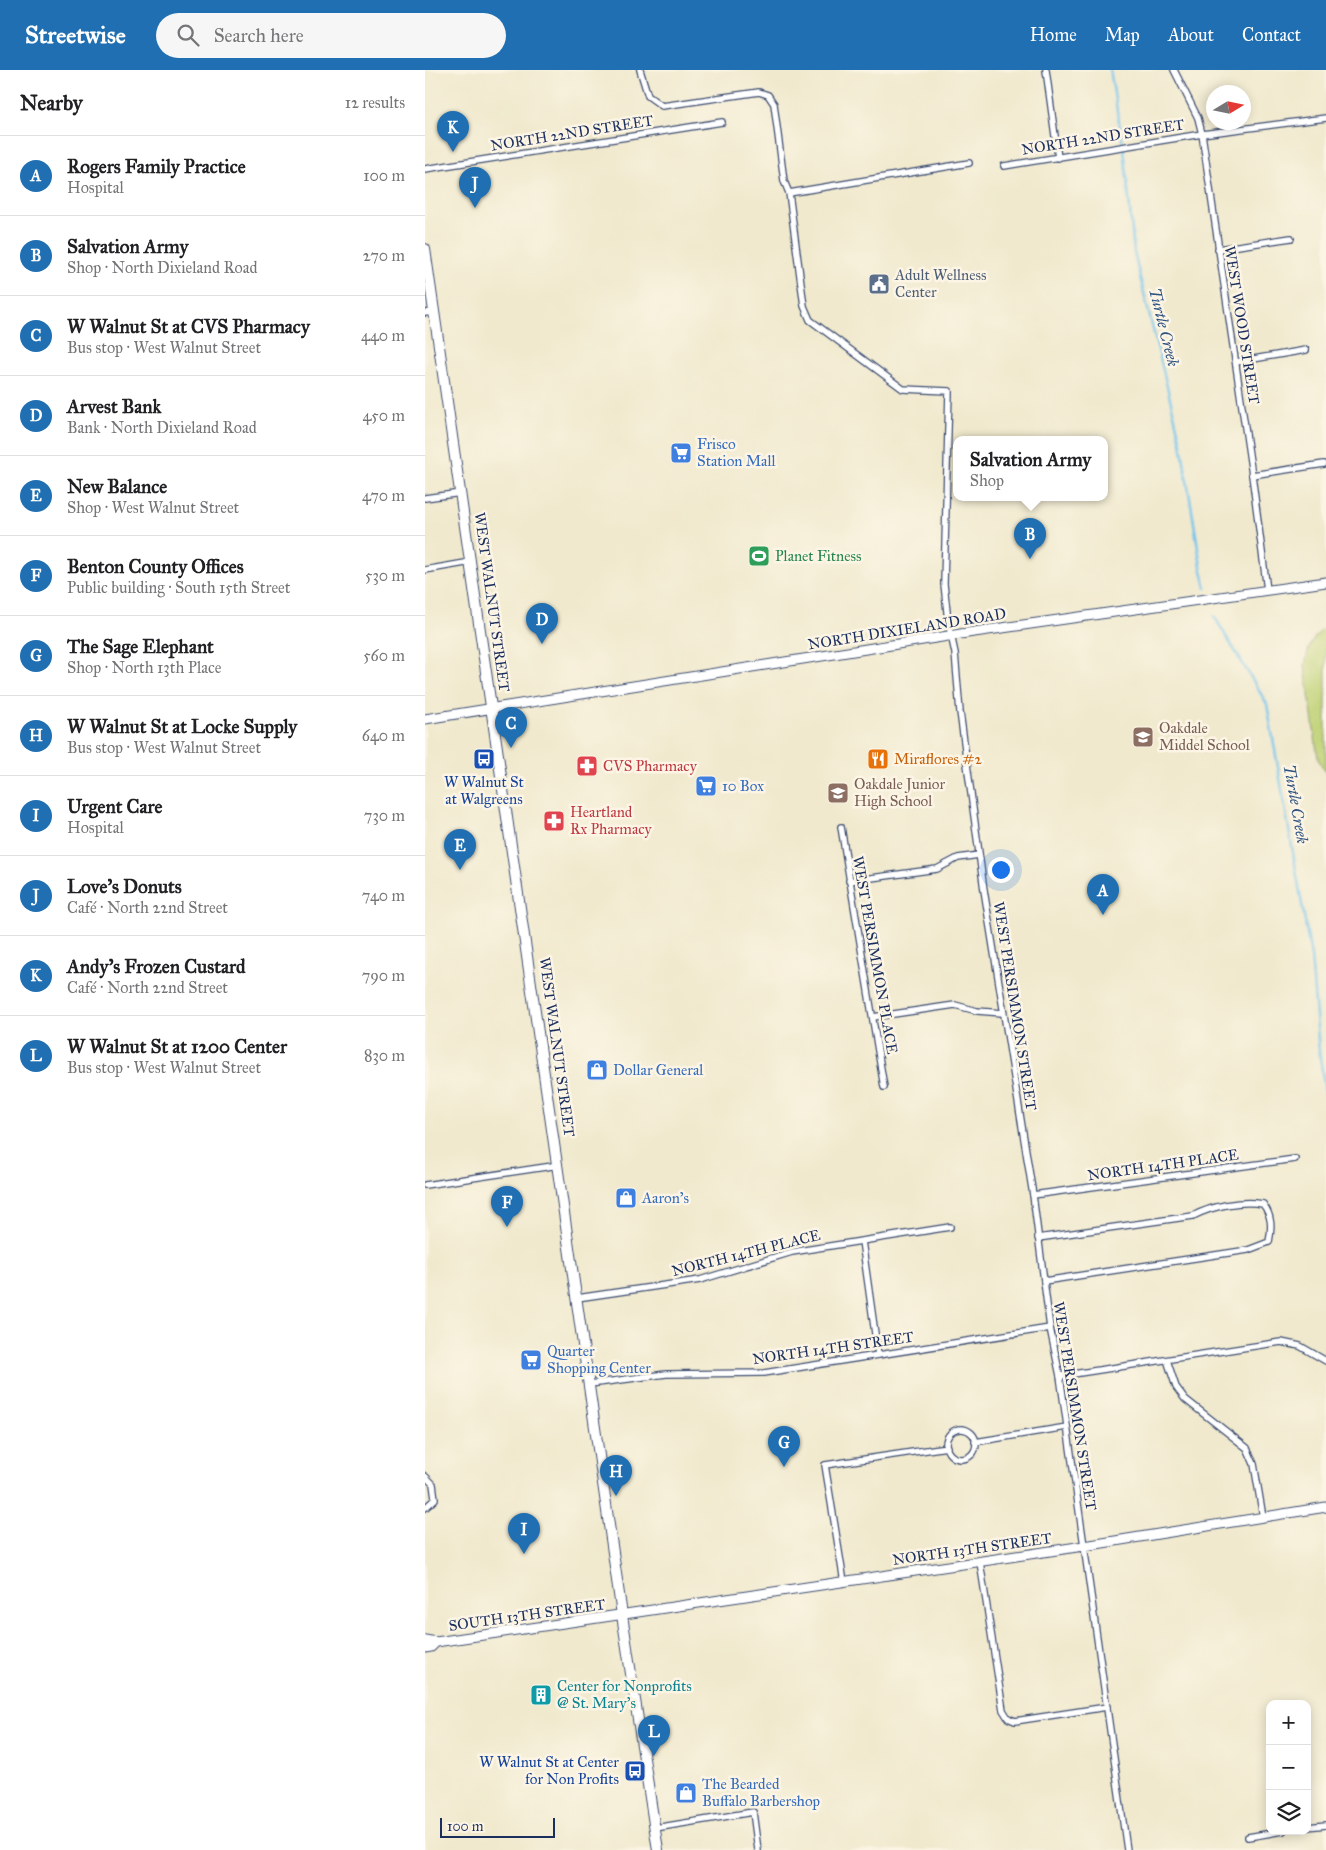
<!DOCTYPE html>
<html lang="en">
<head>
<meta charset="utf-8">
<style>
	body { margin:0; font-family:"IM FELL Great Primer",serif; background:#f6f6f6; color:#202124 }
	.controls { position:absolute; right:15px; bottom:15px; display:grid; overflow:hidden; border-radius:10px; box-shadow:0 2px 12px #0003 }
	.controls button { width:45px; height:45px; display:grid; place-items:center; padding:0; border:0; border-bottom:1px solid #e0e0e0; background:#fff; color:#202124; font:25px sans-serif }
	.compass { position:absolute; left:781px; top:15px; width:45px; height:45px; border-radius:50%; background:#fff; box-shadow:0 2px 12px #0003; rotate:80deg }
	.scale { position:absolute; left:15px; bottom:12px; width:115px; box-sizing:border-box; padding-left:5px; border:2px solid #1b2f5e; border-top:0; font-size:14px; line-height:18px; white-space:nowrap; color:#1b2f5e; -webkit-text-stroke:4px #fcf5e5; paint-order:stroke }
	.you { position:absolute; left:575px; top:799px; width:18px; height:18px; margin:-12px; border:4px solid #fff; border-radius:50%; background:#1a73e8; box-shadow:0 0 0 8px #1a73e833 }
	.badge { display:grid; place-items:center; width:32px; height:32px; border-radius:50%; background:#1f6fb2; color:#fff; font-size:16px; font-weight:700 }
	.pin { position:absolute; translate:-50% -41px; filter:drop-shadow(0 1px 2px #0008) }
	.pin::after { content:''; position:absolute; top:26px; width:18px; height:15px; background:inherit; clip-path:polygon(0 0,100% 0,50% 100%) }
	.popup { position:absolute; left:528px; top:366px; width:155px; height:65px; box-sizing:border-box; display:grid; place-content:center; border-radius:10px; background:#fff; filter:drop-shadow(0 1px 4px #0005); font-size:16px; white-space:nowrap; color:#757577 }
	.popup b { font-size:19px; color:#202124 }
	.popup::after { content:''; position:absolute; left:50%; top:100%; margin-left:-10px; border:10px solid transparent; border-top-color:#fff }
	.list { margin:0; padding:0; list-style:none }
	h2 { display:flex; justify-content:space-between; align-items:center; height:65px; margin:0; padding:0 20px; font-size:21px }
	h2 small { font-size:16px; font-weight:400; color:#757577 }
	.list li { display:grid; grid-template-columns:32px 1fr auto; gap:15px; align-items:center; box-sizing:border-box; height:80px; padding:0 20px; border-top:1px solid #e0e0e0 }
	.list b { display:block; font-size:19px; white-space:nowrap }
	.list p { margin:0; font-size:16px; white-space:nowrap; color:#757577 }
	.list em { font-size:16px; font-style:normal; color:#757577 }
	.icon { flex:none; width:28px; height:28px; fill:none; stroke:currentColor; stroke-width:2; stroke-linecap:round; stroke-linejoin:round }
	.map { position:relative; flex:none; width:901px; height:1780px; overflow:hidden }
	header { display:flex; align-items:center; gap:30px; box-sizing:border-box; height:70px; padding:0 25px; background:#1f6fb2; color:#fff }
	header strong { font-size:24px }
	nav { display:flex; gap:28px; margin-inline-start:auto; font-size:18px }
	.search { width:350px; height:45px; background:#f6f6f6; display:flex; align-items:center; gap:12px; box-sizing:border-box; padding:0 18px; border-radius:28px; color:#757577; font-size:19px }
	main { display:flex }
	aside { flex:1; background:#fff }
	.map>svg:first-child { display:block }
</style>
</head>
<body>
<header>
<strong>Streetwise</strong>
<div class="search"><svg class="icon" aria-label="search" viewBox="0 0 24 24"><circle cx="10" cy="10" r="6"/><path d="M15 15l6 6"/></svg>Search here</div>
<nav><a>Home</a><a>Map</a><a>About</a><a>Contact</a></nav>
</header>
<main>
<aside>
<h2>Nearby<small>12 results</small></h2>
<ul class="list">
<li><span class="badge">A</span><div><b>Rogers Family Practice</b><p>Hospital</p></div><em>100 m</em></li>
<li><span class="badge">B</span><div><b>Salvation Army</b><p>Shop · North Dixieland Road</p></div><em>270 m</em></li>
<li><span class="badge">C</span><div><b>W Walnut St at CVS Pharmacy</b><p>Bus stop · West Walnut Street</p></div><em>440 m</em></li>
<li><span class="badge">D</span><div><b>Arvest Bank</b><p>Bank · North Dixieland Road</p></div><em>450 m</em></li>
<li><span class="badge">E</span><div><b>New Balance</b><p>Shop · West Walnut Street</p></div><em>470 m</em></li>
<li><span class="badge">F</span><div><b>Benton County Offices</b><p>Public building · South 15th Street</p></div><em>530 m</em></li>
<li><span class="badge">G</span><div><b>The Sage Elephant</b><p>Shop · North 13th Place</p></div><em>560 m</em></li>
<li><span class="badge">H</span><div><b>W Walnut St at Locke Supply</b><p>Bus stop · West Walnut Street</p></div><em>640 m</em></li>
<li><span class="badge">I</span><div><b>Urgent Care</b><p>Hospital</p></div><em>730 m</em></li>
<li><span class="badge">J</span><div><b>Love's Donuts</b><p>Café · North 22nd Street</p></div><em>740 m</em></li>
<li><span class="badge">K</span><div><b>Andy's Frozen Custard</b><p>Café · North 22nd Street</p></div><em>790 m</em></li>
<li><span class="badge">L</span><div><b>W Walnut St at 1200 Center</b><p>Bus stop · West Walnut Street</p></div><em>830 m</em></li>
</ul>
</aside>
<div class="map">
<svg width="901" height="1780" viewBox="0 0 901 1780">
	<rect width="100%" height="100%" fill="#fcf5e5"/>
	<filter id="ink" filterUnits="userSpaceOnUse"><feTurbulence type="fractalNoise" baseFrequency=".02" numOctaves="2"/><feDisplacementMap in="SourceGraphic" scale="10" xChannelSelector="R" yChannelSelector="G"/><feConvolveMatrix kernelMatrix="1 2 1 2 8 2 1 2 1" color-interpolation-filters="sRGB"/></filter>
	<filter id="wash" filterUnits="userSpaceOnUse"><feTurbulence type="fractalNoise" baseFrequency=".0096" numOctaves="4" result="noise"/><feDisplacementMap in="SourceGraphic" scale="20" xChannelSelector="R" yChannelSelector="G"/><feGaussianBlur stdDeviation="1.12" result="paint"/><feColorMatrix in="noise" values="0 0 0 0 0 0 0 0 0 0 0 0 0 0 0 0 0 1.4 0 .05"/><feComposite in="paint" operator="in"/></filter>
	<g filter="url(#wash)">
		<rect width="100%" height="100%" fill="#f0e9cd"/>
		<path fill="#bfd174" stroke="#6d8069" d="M901,557V703L893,689L880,596C882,580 887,566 901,557Z"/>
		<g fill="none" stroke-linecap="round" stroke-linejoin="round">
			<g stroke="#70c3ec" stroke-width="2.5">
				<polyline points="685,0 700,87 709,183 756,373 776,496 781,518"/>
				<polyline points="789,546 842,634 886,886 894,981 901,1028"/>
			</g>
		</g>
	</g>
	<g filter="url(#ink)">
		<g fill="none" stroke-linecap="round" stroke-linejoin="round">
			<g stroke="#3b4b6f" stroke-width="8">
				<g id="street">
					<polyline points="215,0 223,26 237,36 334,22 343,25 349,34 359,111 364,123 544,93"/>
					<polyline points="621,0 633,88"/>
					<polyline points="749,0 773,48 777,64 827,405 842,520"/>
					<polyline points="579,96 777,64 901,48"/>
					<polyline points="0,99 297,52"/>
					<polyline points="364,123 379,236 385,250 478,319 524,321 519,514 523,551 530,583 535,642 559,820 608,1125 625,1258 635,1306 702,1780"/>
					<polyline points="793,179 866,168"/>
					<polyline points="0,243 9,242"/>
					<polyline points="811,292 881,280"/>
					<polyline points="827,405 899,394"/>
					<polyline points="0,428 36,423"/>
					<polyline points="0,500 46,492"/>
					<polyline points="416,757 459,1017"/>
					<polyline points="424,811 512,799 533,788 554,785"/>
					<polyline points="448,947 530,935 552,941 578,943"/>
					<polyline points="0,1115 134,1095"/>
					<polyline points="608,1125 870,1089"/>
					<path d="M613,1168L768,1146C787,1136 816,1130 838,1134C847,1146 847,1157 844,1172L823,1180L619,1211"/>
					<polyline points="437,1171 453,1285"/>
					<polyline points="152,1228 275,1210 367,1182 525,1157"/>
					<polyline points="742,1290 751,1317 760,1329 822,1378 829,1394 838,1447"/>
					<polyline points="635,1306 856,1272 875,1276 901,1291"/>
					<polyline points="165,1314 241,1304 339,1303 625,1258"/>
					<circle cx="536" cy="1374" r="15"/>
					<polyline points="550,1372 642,1357"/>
					<polyline points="0,1406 8,1414 10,1429 0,1438"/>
					<polyline points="555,1492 578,1640 583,1648 590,1651 682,1637"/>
					<polyline points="419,1512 400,1395 522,1377"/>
					<polyline points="882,1757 901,1755"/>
					<polyline points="230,1758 328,1742 333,1780"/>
					<polyline points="823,1767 858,1761"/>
				</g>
			</g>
			<g stroke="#3b4b6f" stroke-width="11">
				<g id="secondary">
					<polyline points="0,649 542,563 901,512"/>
					<polyline points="0,1570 11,1572 659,1476 901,1437"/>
					<polyline points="0,1578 6,1577 11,1572"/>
				</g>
			</g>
			<g stroke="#3b4b6f" stroke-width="12">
				<polyline id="primary" points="0,179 197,1545 233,1780"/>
			</g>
			<use href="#street" stroke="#fff" stroke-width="5.5"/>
			<use href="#secondary" stroke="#fff" stroke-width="9"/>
			<use href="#primary" stroke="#fff" stroke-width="10"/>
		</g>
	</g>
	<defs>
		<g id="civic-square" transform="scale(1.125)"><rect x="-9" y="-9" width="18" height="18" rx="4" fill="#5c6f8a" stroke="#fcf5e5"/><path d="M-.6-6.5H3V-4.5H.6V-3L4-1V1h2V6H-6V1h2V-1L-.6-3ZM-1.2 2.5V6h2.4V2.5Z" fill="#fff"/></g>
		<g id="supermarket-square" transform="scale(1.125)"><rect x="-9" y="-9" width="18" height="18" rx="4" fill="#3f7fe0" stroke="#fcf5e5"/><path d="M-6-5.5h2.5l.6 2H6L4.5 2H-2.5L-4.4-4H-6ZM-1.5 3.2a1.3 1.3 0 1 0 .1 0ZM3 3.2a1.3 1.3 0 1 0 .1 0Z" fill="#fff"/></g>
		<g id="stadium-square" transform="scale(1.125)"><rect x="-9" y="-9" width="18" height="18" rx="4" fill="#2e9e5b" stroke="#fcf5e5"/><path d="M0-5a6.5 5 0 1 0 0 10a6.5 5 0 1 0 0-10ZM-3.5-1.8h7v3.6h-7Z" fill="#fff"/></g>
		<g id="school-square" transform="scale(1.125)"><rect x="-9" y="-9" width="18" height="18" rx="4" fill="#8d6e63" stroke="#fcf5e5"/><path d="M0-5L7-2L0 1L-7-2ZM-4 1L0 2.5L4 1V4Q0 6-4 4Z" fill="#fff"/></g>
		<g id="bus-square" transform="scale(1.125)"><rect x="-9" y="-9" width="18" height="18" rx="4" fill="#1a4fb4" stroke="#fcf5e5"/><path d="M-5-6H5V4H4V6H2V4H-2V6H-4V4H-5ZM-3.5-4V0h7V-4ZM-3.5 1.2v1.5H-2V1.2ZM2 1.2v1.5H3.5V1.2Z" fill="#fff"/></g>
		<g id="restaurant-square" transform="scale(1.125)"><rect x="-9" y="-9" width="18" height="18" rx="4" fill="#e8710a" stroke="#fcf5e5"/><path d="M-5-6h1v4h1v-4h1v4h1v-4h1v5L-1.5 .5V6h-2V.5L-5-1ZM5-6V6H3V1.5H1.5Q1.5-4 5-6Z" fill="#fff"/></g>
		<g id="pharmacy-square" transform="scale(1.125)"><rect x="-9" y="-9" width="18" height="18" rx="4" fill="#e0444e" stroke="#fcf5e5"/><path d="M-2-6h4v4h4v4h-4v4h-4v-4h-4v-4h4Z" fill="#fff"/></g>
		<g id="shop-square" transform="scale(1.125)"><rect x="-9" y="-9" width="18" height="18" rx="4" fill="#3f7fe0" stroke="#fcf5e5"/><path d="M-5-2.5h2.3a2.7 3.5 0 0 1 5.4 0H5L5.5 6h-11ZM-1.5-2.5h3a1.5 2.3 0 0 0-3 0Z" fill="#fff"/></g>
		<g id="building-square" transform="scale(1.125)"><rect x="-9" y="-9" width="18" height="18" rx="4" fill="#0f9aa8" stroke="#fcf5e5"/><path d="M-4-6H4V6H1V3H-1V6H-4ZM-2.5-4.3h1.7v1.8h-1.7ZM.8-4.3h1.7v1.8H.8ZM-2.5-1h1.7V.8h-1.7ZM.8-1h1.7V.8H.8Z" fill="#fff"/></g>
	</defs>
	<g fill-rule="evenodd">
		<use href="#civic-square" x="454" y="214"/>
		<use href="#supermarket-square" x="256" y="383"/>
		<use href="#stadium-square" x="334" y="486"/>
		<use href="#school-square" x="718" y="667"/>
		<use href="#bus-square" x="59" y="689"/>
		<use href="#restaurant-square" x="453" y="689"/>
		<use href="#pharmacy-square" x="162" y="696"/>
		<use href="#supermarket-square" x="281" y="716"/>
		<use href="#school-square" x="413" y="723"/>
		<use href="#pharmacy-square" x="129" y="751"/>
		<use href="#shop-square" x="172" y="1000"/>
		<use href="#shop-square" x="201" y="1128"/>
		<use href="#supermarket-square" x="106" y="1290"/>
		<use href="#building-square" x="116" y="1625"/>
		<use href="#bus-square" x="210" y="1701"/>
		<use href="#shop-square" x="261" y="1723"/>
	</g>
	<g text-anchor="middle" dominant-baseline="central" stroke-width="5" stroke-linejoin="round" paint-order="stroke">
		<g font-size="15" fill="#1b2f5e" stroke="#fcf5e5">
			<text transform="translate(147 63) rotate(-9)">NORTH 22ND STREET</text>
			<text transform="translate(678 67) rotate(-9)">NORTH 22ND STREET</text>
			<text transform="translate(817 255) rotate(81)">WEST WOOD STREET</text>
			<text transform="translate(67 532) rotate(82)">WEST WALNUT STREET</text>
			<text transform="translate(482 559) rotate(-9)">NORTH DIXIELAND ROAD</text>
			<text transform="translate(450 885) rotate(80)">WEST PERSIMMON PLACE</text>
			<text transform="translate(590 936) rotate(81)">WEST PERSIMMON STREET</text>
			<text transform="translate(132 977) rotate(82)">WEST WALNUT STREET</text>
			<text transform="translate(738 1095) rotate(-8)">NORTH 14TH PLACE</text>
			<text transform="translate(321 1183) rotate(-14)">NORTH 14TH PLACE</text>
			<text transform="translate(408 1278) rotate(-8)">NORTH 14TH STREET</text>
			<text transform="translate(650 1336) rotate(81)">WEST PERSIMMON STREET</text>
			<text transform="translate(547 1479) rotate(-8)">NORTH 13TH STREET</text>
			<text transform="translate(102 1545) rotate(-8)">SOUTH 13TH STREET</text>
		</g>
		<g font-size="15" fill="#4e5e75" stroke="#fcf5e5" text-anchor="start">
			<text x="470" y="205">Adult Wellness<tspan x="470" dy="17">Center</tspan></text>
		</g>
		<g font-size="15" fill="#366cbe" stroke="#fcf5e5" text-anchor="start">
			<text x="272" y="374">Frisco<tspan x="272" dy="17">Station Mall</tspan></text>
			<text x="297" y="716">10 Box</text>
			<text x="188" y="1000">Dollar General</text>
			<text x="217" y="1128">Aaron's</text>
			<text x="122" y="1281">Quarter<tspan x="122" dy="17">Shopping Center</tspan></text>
			<text x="277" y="1714">The Bearded<tspan x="277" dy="17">Buffalo Barbershop</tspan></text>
		</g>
		<g font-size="15" fill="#27864d" stroke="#fcf5e5" text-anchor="start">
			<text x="350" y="486">Planet Fitness</text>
		</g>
		<g font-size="15" fill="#785e54" stroke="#fcf5e5" text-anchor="start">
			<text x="734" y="658">Oakdale<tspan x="734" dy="17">Middel School</tspan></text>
			<text x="429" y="714">Oakdale Junior<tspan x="429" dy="17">High School</tspan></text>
		</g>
		<g font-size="15" fill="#c56008" stroke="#fcf5e5" text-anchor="start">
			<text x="469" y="689">Miraflores #2</text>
		</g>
		<g font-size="15" fill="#be3a42" stroke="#fcf5e5" text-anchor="start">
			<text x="178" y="696">CVS Pharmacy</text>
			<text x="145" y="742">Heartland<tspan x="145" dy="17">Rx Pharmacy</tspan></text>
		</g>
		<g font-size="15" fill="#164399" stroke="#fcf5e5">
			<text x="59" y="712">W Walnut St<tspan x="59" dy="17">at Walgreens</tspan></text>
			<text x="194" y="1692" text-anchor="end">W Walnut St at Center<tspan x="194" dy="17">for Non Profits</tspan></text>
		</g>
		<g font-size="15" fill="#0d838f" stroke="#fcf5e5" text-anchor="start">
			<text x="132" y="1616">Center for Nonprofits<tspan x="132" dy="17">@ St. Mary's</tspan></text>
		</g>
		<g font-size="16" font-style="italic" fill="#305482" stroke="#fcf5e5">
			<text transform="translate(739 257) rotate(76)">Turtle Creek</text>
			<text transform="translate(871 734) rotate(80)">Turtle Creek</text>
		</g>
	</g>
</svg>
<div class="controls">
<button>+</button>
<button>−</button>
<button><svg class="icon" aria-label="layers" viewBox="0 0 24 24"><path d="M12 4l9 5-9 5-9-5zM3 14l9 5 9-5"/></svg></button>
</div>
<svg class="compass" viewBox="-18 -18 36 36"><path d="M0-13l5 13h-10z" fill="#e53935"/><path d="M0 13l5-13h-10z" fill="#757577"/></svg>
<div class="scale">100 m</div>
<div class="you"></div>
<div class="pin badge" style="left:678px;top:845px">A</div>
<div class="pin badge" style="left:605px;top:489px">B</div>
<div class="popup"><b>Salvation Army</b>Shop</div>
<div class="pin badge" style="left:86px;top:678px">C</div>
<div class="pin badge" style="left:117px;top:574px">D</div>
<div class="pin badge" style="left:35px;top:800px">E</div>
<div class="pin badge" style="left:82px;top:1157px">F</div>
<div class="pin badge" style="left:359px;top:1397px">G</div>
<div class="pin badge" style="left:191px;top:1426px">H</div>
<div class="pin badge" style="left:99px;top:1484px">I</div>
<div class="pin badge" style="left:50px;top:138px">J</div>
<div class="pin badge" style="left:28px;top:82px">K</div>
<div class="pin badge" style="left:229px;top:1686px">L</div>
</div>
</main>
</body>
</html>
